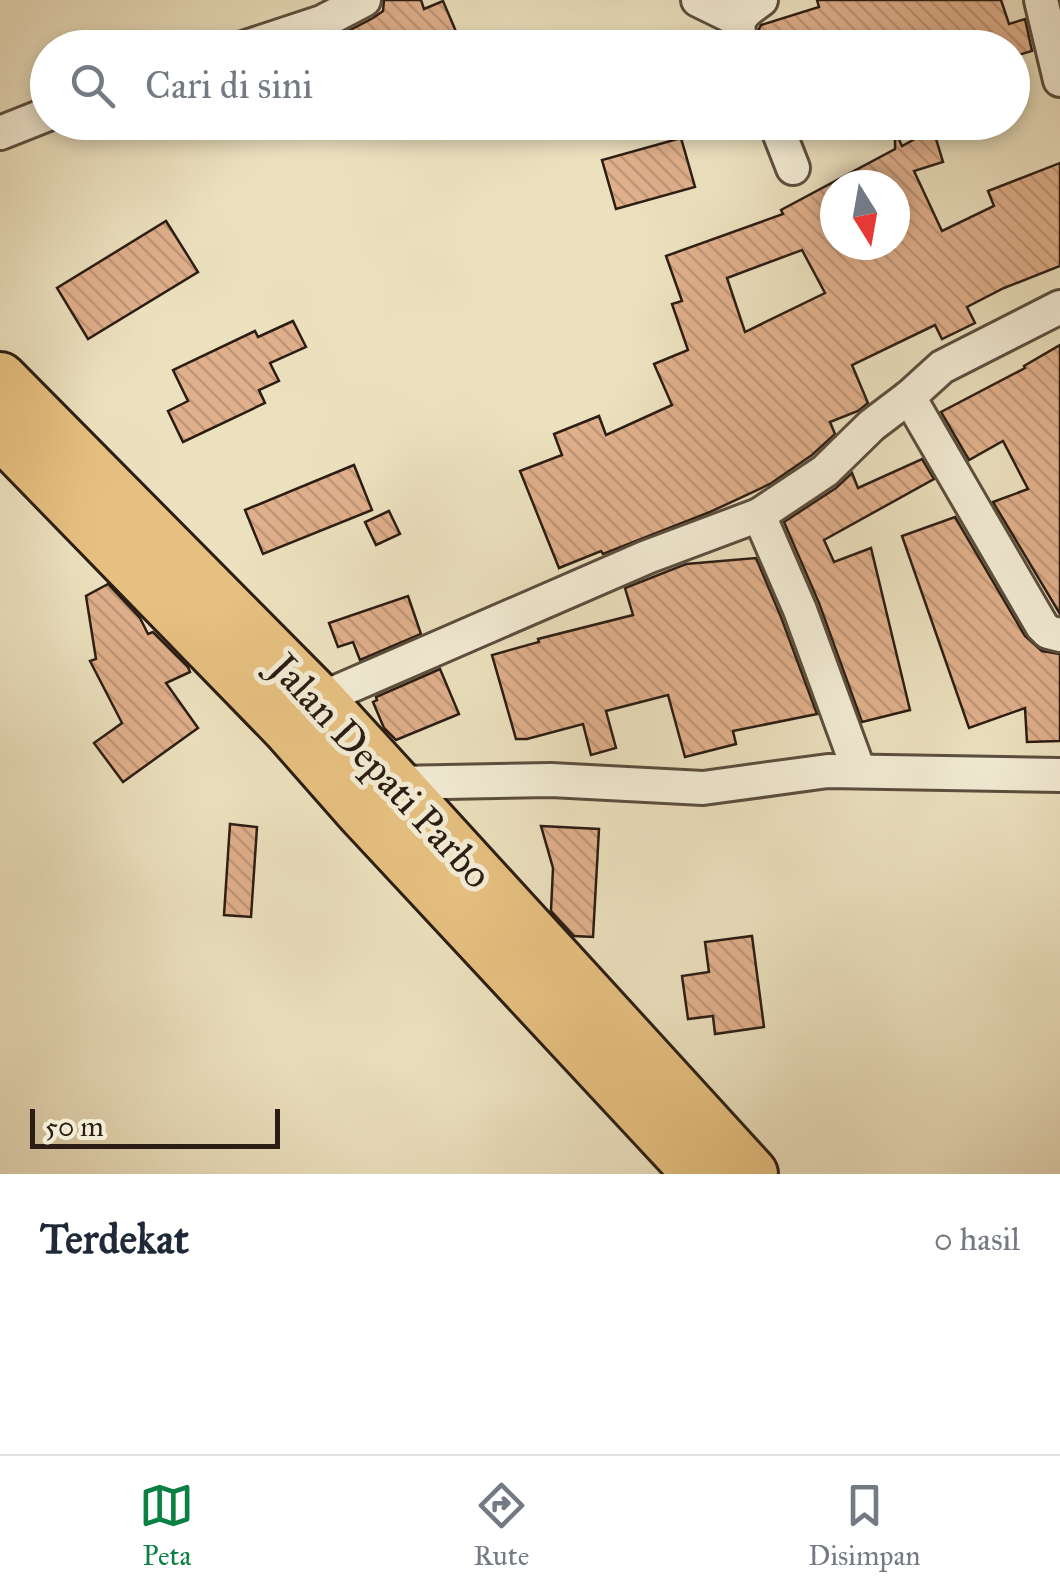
<!DOCTYPE html>
<html lang="id">
<head>
<meta charset="utf-8">
<style>
	body { margin:0; font-family:"IM FELL Great Primer",serif; background:#f2f2f3; color:#1f2937 }
	.compass { position:absolute; left:820px; top:170px; width:90px; height:90px; border-radius:50%; background:#fff; box-shadow:0 5px 15px #0003; rotate:169deg }
	.scale { position:absolute; left:30px; bottom:25px; width:250px; box-sizing:border-box; padding-left:10px; border:5px solid #2b1d13; border-top:0; font-size:28px; line-height:35px; white-space:nowrap; color:#2b1d13; -webkit-text-stroke:8px #f3ecd5; paint-order:stroke }
	.list { margin:0; padding:0; list-style:none }
	h2 { display:flex; justify-content:space-between; align-items:center; height:130px; margin:0; padding:0 40px; font-size:42px }
	h2 small { font-size:32px; font-weight:400; color:#747a83 }
	.icon { flex:none; width:55px; height:55px; fill:none; stroke:currentColor; stroke-width:2; stroke-linecap:round; stroke-linejoin:round }
	.map { position:relative; flex:none; width:1060px; height:1174px; overflow:hidden }
	.search { position:absolute; background:#fff; box-shadow:0 5px 15px #0003; left:30px; right:30px; top:30px; height:110px; display:flex; align-items:center; gap:25px; box-sizing:border-box; padding:0 35px; border-radius:55px; color:#747a83; font-size:38px }
	.sheet { height:280px; background:#fff }
	nav { display:flex; justify-content:space-around; align-items:center; box-sizing:border-box; height:140px; border-top:2px solid #e0e1e3; background:#fff; font-size:28px; color:#747a83 }
	nav a { display:grid; justify-items:center; gap:5px }
	nav .on { color:#0b8043 }
	.map>svg:first-child { display:block }
</style>
</head>
<body>
<div class="map">
<svg width="1060" height="1174" viewBox="0 0 1060 1174">
	<defs>
		<pattern id="building-back-hatch" width="6" height="6" patternUnits="userSpaceOnUse" patternTransform="scale(2.5)"><rect width="6" height="6" fill="#e0af8b"/><path d="M-1 5l2 2M0 0l6 6M5-1l2 2" fill="none" stroke="#c09677"/></pattern>
	</defs>
	<rect width="100%" height="100%" fill="#ece1bf"/>
	<filter id="stains"><feTurbulence type="fractalNoise" baseFrequency=".002" numOctaves="4"/><feColorMatrix values="0 0 0 0 .2 0 0 0 0 .09 0 0 0 0 .02 0 0 0 .5 -.17"/></filter>
	<radialGradient id="worn" r=".72"><stop offset=".6" stop-color="#630" stop-opacity="0"/><stop offset="1" stop-color="#630" stop-opacity=".3"/></radialGradient>
	<g fill="url(#building-back-hatch)" stroke="#2b1d13" stroke-width="2.5" fill-rule="evenodd">
		<polygon points="384,0 421,0 424,9 443,1 463,48 308,48 331,40 373,18 383,11"/>
		<polygon points="817,0 1001,0 1009,24 1025,19 1032,51 1012,57 1012,48 763,48 759,29 761,25 819,7"/>
		<path d="M933,129L943,162L914,171L942,231L994,206L988,191L1060,163V266L1004,288L967,307L975,323L942,339L935,325L852,365L868,403L858,411L830,422L835,434L812,455L770,484L710,512L603,554L601,551L559,568L520,471L562,455L554,434L599,416L606,435L672,405L654,364L688,350L672,304L682,301L666,256L783,214L781,210L895,149V131L902,146ZM835,185H895V245H835ZM802,250L825,293L745,332L727,278Z"/>
		<polygon points="681,138 695,187 616,209 602,160"/>
		<polygon points="166,221 198,272 88,339 57,288"/>
		<polygon points="293,321 306,347 270,363 279,381 259,390 265,403 183,442 168,411 188,401 173,370 255,331 258,337"/>
		<polygon points="1060,345 1060,614 993,502 1028,489 1003,441 969,460 941,412 1025,368 1024,366"/>
		<polygon points="922,459 934,479 824,540 834,562 871,548 910,710 862,722 819,603 784,522 836,488 852,473 858,488"/>
		<polygon points="354,465 372,510 263,554 245,510"/>
		<polygon points="389,511 400,534 376,545 365,522"/>
		<polygon points="955,517 1025,636 1042,651 1060,654 1060,741 1027,742 1025,708 969,728 902,536"/>
		<polygon points="756,558 781,617 817,714 733,731 736,744 685,757 668,695 606,711 616,748 591,755 583,724 527,739 516,739 492,655 539,642 538,639 633,615 625,588 686,564"/>
		<polygon points="108,584 140,618 148,634 153,632 188,667 190,672 166,683 198,728 123,782 94,743 122,723 90,661 96,659 86,596"/>
		<polygon points="408,596 421,634 360,660 353,642 338,647 329,623"/>
		<polygon points="440,669 459,714 396,740 384,728 373,702 377,700 376,697"/>
		<polygon points="230,824 257,827 251,917 224,915"/>
		<polygon points="541,826 599,829 593,937 574,936 551,911 553,868"/>
		<polygon points="752,936 764,1027 715,1034 713,1016 688,1019 682,976 709,972 705,942"/>
	</g>
	<g fill="none" stroke-linecap="round" stroke-linejoin="round">
		<g stroke="#5b4e3e" stroke-width="38">
			<g id="minor">
				<polyline points="698,0 739,20"/>
				<polyline points="1041,0 1060,80"/>
				<polyline points="243,48 322,22 364,0"/>
				<path d="M744,48C733,21 739,15 761,0"/>
				<polyline points="775,122 793,168"/>
				<polyline points="0,133 48,114"/>
				<polyline points="909,397 1042,626 1048,632 1060,635"/>
				<polyline points="759,515 800,610 859,771"/>
				<polyline points="308,709 318,700 647,557 759,515 825,471 872,425 909,397 942,367 1060,307"/>
				<polyline points="394,783 551,780 703,788 828,771 1060,775"/>
			</g>
		</g>
		<g stroke="#2b1d13" stroke-width="58">
			<g id="primary">
				<polyline points="0,379 318,700 751,1174"/>
				<polyline points="0,431 289,728 363,812 700,1174"/>
			</g>
		</g>
		<use href="#minor" stroke="#f3ecd5" stroke-width="32"/>
		<use href="#primary" stroke="#e6c080" stroke-width="52"/>
	</g>
	<g text-anchor="middle" dominant-baseline="central" stroke-width="10" stroke-linejoin="round" paint-order="stroke">
		<g font-size="40" fill="#2b1d13" stroke="#f3ecd5">
			<text transform="translate(381 771) rotate(47)">Jalan Depati Parbo</text>
		</g>
	</g>
	<rect width="100%" height="100%" filter="url(#stains)"/>
	<rect width="100%" height="100%" fill="url(#worn)"/>
</svg>
<svg class="compass" viewBox="-18 -18 36 36"><path d="M0-13l5 13h-10z" fill="#e53935"/><path d="M0 13l5-13h-10z" fill="#747a83"/></svg>
<div class="scale">50 m</div>
<div class="search"><svg class="icon" aria-label="search" viewBox="0 0 24 24"><circle cx="10" cy="10" r="6"/><path d="M15 15l6 6"/></svg>Cari di sini</div>
</div>
<section class="sheet">
<h2>Terdekat<small>0 hasil</small></h2>
<ul class="list">
</ul>
</section>
<nav>
<a class="on"><svg class="icon" aria-label="map" viewBox="0 0 24 24"><path d="M3 6l6-2 6 2 6-2v14l-6 2-6-2-6 2zM9 4v14M15 6v14"/></svg>Peta</a>
<a><svg class="icon" aria-label="directions" viewBox="0 0 24 24"><path d="M12 3l9 9-9 9-9-9zM9 14v-3h6M13 9l2 2-2 2"/></svg>Rute</a>
<a><svg class="icon" aria-label="saved" viewBox="0 0 24 24"><path d="M7 4h10v16l-5-4-5 4z"/></svg>Disimpan</a>
</nav>
</body>
</html>
